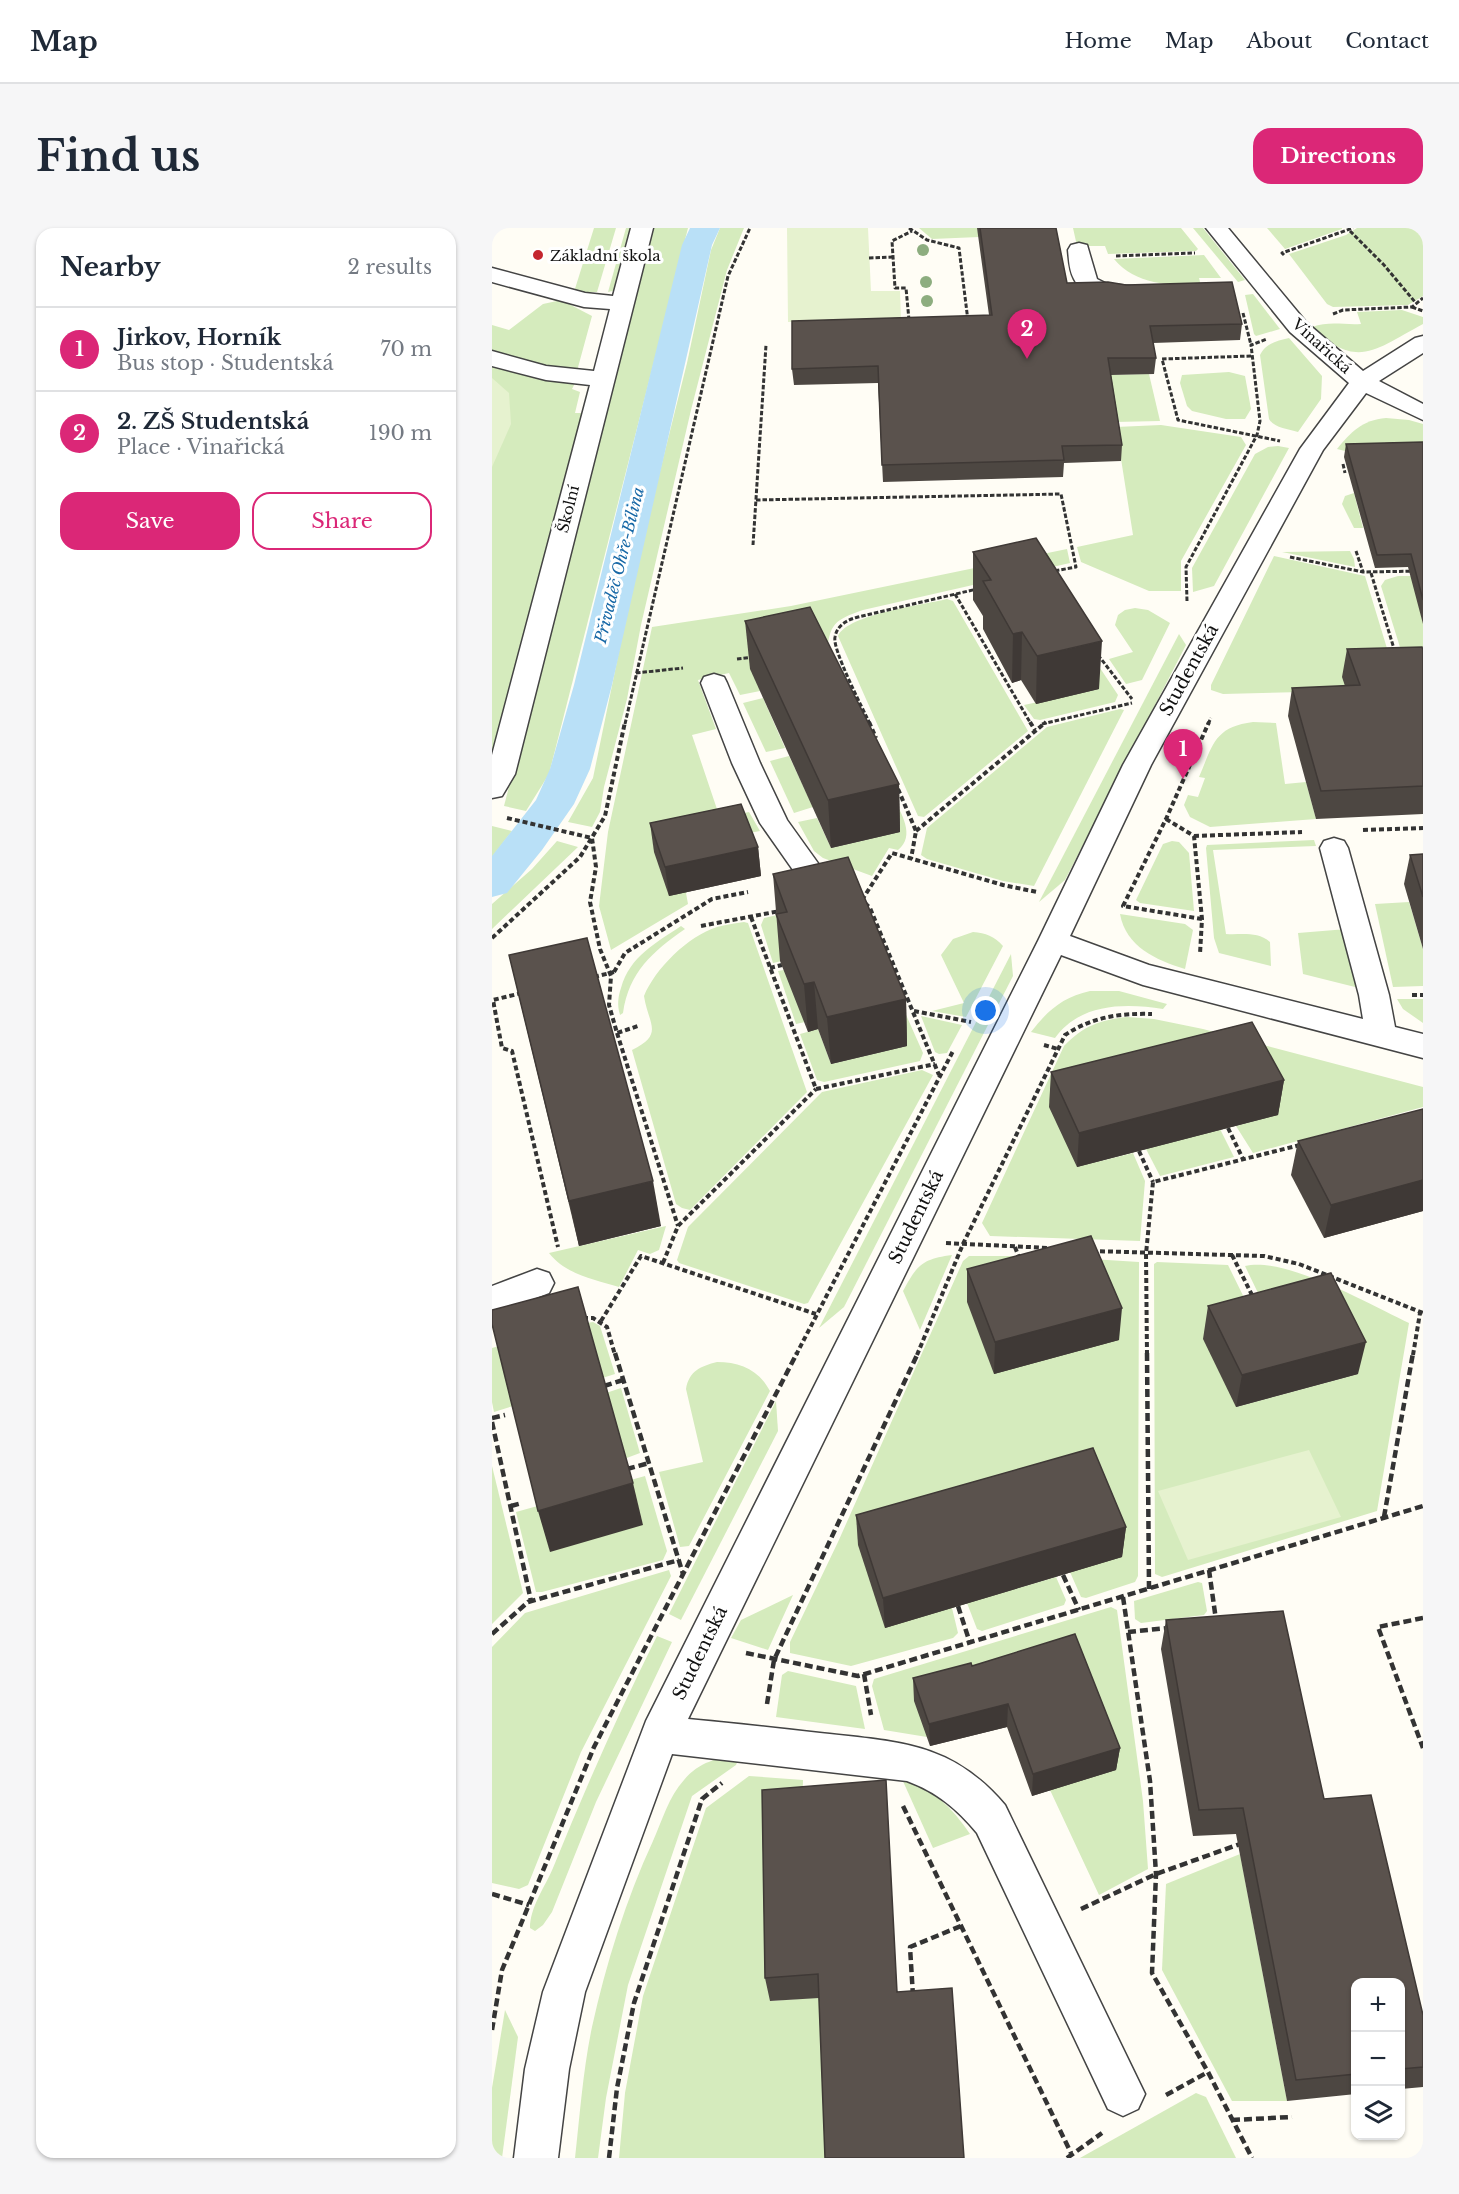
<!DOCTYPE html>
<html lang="en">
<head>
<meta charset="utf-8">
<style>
	body { margin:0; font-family:"Libre Baskerville",serif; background:#f6f6f7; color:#1f2937 }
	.controls { position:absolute; right:18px; bottom:18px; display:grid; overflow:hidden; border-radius:12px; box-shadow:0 2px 4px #0004 }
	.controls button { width:54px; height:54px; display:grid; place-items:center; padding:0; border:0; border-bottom:2px solid #e0e1e3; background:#fff; color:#1f2937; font:30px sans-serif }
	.you { position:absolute; left:494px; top:783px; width:21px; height:21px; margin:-15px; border:4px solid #fff; border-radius:50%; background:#1a73e8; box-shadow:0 0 0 9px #1a73e833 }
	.badge { display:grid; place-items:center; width:39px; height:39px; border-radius:50%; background:#db2777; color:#fff; font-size:20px; font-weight:700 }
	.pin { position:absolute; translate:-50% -50px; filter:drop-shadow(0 2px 3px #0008) }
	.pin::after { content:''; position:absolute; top:32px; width:21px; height:18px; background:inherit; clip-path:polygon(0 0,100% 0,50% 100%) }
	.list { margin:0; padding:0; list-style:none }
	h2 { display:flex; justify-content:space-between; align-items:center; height:78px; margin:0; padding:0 24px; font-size:26px }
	h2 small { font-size:20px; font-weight:400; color:#747a83 }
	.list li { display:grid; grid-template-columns:39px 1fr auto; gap:18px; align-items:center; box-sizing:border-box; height:84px; padding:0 24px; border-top:2px solid #e0e1e3 }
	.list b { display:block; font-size:22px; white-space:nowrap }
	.list p { margin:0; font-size:20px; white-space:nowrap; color:#747a83 }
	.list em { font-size:20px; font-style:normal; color:#747a83 }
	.actions { display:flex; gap:12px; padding:18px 24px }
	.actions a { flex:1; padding:14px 0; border:2px solid #db2777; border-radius:18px; text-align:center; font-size:21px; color:#db2777 }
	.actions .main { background:#db2777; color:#fff }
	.icon { flex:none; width:33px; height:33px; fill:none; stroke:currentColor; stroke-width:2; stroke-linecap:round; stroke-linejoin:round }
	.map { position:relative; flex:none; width:931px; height:1930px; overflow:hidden; border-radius:18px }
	header { display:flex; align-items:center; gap:36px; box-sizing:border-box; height:84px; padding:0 30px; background:#fff; border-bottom:2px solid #e0e1e3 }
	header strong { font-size:28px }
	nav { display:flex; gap:33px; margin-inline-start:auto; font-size:21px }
	.intro { display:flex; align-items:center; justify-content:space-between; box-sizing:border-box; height:144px; padding:0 36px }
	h1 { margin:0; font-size:42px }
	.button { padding:15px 27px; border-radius:18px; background:#db2777; color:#fff; font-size:21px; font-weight:700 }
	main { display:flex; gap:36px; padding:0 36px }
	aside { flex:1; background:#fff; border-radius:18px; box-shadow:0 2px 4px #0004 }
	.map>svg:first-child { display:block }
</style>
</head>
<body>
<header>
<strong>Map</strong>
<nav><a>Home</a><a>Map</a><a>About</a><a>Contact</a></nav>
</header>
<div class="intro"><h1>Find us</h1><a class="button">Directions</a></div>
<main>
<aside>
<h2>Nearby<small>2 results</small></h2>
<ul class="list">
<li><span class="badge">1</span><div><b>Jirkov, Horník</b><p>Bus stop · Studentská</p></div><em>70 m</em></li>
<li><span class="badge">2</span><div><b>2. ZŠ Studentská</b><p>Place · Vinařická</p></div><em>190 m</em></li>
</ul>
<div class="actions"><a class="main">Save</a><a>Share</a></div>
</aside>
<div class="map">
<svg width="931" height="1930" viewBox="0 0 931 1930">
	<rect width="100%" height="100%" fill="#fffdf5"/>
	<g fill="#d5ebbd">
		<polygon points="102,0 124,0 105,64 82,64"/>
		<polygon points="134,0 144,0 125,62 116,64"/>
		<polygon points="161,0 196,0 57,546 34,583 12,578"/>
		<polygon points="228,0 252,0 235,42 199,182 149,397 135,471 112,559 108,584 100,599 76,594 101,550 146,331 195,135 219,22"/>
		<polygon points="427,0 485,0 487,9 440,11"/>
		<polygon points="581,0 689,0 706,21 704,23 616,26 613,18 585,18"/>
		<polygon points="701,0 711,0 753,52 746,54"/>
		<polygon points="775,0 850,0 850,1 793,21"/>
		<polygon points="865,0 931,0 931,68 916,77 841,79 835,76 797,26 854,7"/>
		<path d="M712,27L729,50H707L709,58C678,57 643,57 622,31Z"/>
		<polygon points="761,66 788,101 764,108 762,106 753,67"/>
		<polygon points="65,73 73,74 100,88 85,143 48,139 0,123 0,97 17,102 51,76"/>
		<path d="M910,82L931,89V96C884,121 865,143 820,99C837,93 851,97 869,96L865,84Z"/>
		<path d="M797,110L830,148L829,171L806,204C796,201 782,200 777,191L768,127C774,115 785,113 797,110Z"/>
		<polygon points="0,136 45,151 83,155 80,161 88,164 83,185 95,185 0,526"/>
		<polygon points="737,144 753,148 759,181 753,191 734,191 700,183 695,178 688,155 690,147"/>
		<polygon points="657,146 668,193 623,194 615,147"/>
		<path d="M894,190L917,192L931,196V220L853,223L845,221C859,204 870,192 894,190Z"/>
		<polygon points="669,197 749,209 754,217 689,333 689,363 657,363 589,334 585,319 641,307 624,199"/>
		<polygon points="786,218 797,220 722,358 701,364 700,340 763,226 776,219"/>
		<polygon points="862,265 871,300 862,300 850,276 853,268"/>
		<path d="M575,321L578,335L371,382C343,392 337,395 335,427L268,463L248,467L237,445L206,452L224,501L200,507L228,590L257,584L268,603L252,606L194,665L196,676L119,722L107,678L116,604L160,399L299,378Z"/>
		<polygon points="858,323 862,331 863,339 790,324"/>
		<polygon points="782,328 873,348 911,473 851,449 855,463 731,466 719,462 719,457"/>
		<polygon points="906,348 920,348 931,395 931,471 924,471 889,358 893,352"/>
		<path d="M455,371L461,373L536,503L432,589L426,588L346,408C356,386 431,377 455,371Z"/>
		<polygon points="643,380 656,382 678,395 650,452 634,456 617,431 641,424 623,397 626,387 633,382"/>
		<polygon points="687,406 694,417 573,652 547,674"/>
		<polygon points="604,434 626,467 623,474 548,492 542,491 532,477 607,461"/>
		<polygon points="271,470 293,520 274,524 251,475"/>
		<polygon points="628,481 632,482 542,658 511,653 435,631 429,627 435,600 555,499"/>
		<path d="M761,494L784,495L793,556L814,554L824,591L718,599L698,589L692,577L696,567L706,569L713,550L707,549C721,517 722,499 761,494Z"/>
		<polygon points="297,528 321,579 302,585 278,533"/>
		<path d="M401,569C409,585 424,608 406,622L397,620L380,648L331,630L322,623L306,594L325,590L339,620L407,604Z"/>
		<polygon points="0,598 20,603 0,629"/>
		<path d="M822,612L824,618L721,622L734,706C750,707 765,703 778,714L779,738L727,725L722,710L714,620L715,617Z"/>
		<polygon points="65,613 86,619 0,701 0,676 40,641"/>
		<polygon points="680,613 687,614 697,625 702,683 648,675 644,672 671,616"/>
		<polygon points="353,672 299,731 281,735 269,697 272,690"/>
		<polygon points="917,674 931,721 931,758 901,759 883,676"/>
		<path d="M628,686L693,696L701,702L693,741C664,732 634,719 628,686Z"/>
		<path d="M252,694L256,695L315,864L198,982L190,980L184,976L140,822C173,806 156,796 152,768C163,741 196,708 225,699C233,697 243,695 252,694Z"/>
		<path d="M189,698L193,701C160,724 137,744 131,785L128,787C125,777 126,769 129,760C138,728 164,715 189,698Z"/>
		<polygon points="855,701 867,760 811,746 806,705"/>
		<path d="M481,704C494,705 502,708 511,718L474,789L440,783L472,775L449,727L461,711Z"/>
		<polygon points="519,726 521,748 352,1079 327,1100"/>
		<polygon points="303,740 322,792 304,796 286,743"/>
		<path d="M598,763H627L675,776L671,781C633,775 588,775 563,810L539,804C556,782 571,769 598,763Z"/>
		<polygon points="905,771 931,771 931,795 911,781"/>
		<polygon points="411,780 431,825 428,833 332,854 325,852 308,806 326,801 339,836 414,818"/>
		<polygon points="429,788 470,797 455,825 447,826 443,824"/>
		<path d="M635,789L662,791L711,801L931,859V879L761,925L744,898L785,887L585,939L641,925L653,953L648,1013L498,1008L490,995L572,818C591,798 608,792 635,789Z"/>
		<polygon points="430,842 441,847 316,1075 312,1076 187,1035 185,1032 196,999 330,864"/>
		<polygon points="728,901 742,929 668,948 654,921"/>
		<path d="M174,998L167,1022L158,1026L146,1022L127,1059C103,1052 73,1046 57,1025Z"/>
		<path d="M460,1027L428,1102L411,1063C425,1037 430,1031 460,1027Z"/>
		<polygon points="536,1027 647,1034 646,1348 643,1354 594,1370 589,1369 578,1344 460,1380 466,1405 461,1410 359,1438 298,1425 298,1414 346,1314 471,1033 477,1028 521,1028 532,1058"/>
		<path d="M665,1034L736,1037L765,1096L744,1179L866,1146L779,1092L753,1038C793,1028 879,1077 917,1095L885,1283L670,1349L663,1346L662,1036Z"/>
		<polygon points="101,1094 108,1098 123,1146 2,1184 0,1174 0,1120 83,1097"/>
		<path d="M225,1134C248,1134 267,1142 278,1163L197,1318L188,1319L167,1244L211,1234L194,1161C197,1143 209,1138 225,1134Z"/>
		<polygon points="129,1160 148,1225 132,1231 114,1165"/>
		<polygon points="284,1173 286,1203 189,1392 177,1386"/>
		<polygon points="0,1238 31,1365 0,1396"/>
		<polygon points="153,1248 175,1323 171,1332 50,1364 44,1364 24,1284"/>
		<polygon points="177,1342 179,1348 89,1524 36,1657 27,1661 0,1655 0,1419 33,1385"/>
		<polygon points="564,1349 574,1372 572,1377 490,1403 485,1401 475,1375"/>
		<polygon points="706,1354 710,1355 715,1383 712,1387 649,1395 643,1391 642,1373"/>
		<polygon points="301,1367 276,1422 239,1410 249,1392"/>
		<polygon points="619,1379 625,1382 651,1573 656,1641 607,1667 558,1562 581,1430 435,1509 392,1502 380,1458 382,1451"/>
		<path d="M165,1408L180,1414L104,1574L60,1684L51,1697L43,1703L38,1700C38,1679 53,1659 61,1640C93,1561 127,1484 165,1408Z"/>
		<polygon points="296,1443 364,1458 373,1501 284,1489 290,1447"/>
		<path d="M248,1528L244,1537L200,1568L136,1757L114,1870L106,1930H83C88,1886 91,1842 100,1799C114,1736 134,1671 161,1613C170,1593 177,1568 192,1552C207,1534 226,1529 248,1528Z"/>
		<polygon points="257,1548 311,1552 310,1586 279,1773 330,1769 336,1930 127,1930 133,1865 151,1768 214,1580"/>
		<path d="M410,1551C442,1561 460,1580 478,1606L441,1620Z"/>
		<polygon points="748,1626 795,1873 740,1873 670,1742 674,1656"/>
		<polygon points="13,1782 26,1809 10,1930 0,1930 0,1860"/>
		<polygon points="704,1865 714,1869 744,1930 588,1930"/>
	</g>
	<g fill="#e6f2cf">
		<polygon points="295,0 376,0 379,63 408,63 409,92 296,94"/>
		<polygon points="0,150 17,165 19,196 0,239"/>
		<polygon points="817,1222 849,1289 696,1332 666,1263"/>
	</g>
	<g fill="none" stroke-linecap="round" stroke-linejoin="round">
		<polygon fill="#b9e0f7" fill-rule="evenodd" points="198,0 228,0 220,17 120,457 98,541 82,576 50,622 15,665 0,669 0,628 44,572 58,541 82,457 190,17"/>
		<g stroke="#444" stroke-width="3">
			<g id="minor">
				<polygon points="139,0 161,0 23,546 10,568 0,570 0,527 98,157 54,152 0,138 0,123 54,138 102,143 118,81 92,79 0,54 0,40 93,65 121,68"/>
				<path d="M714,0H736L814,94L871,143L923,110L931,108V125L887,153L931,176V192L874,165L831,222L659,537L578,708L657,737L871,791L867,767L828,620L832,613L842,610L852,613L856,620L897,767L903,799L931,806V830L651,757L569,727L196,1491C240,1495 284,1500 328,1505C405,1514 459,1513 513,1577L653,1866L646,1881L631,1888L616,1881L485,1605C465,1581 445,1564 415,1553L180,1526L93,1764L77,1841L66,1930H22L33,1841L51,1764L154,1493L546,713L631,537L808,221L857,155L798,104Z"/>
				<path d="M587,15L595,17L605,51L615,56L648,59L651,64L648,69C628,74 592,71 582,51C577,42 577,31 576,22L579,17Z"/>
				<polygon points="222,446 232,449 235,455 268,535 295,592 333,645 328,652 318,655 308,652 268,595 240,535 209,455 212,449"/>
				<polygon points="45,1041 57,1045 62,1055 57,1065 0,1087 0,1058"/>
			</g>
		</g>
		<g stroke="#333" stroke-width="3" stroke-dasharray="4.5 2" stroke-linecap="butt">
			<polyline points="417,0 435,12 467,20 476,93"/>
			<polyline points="858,3 892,37 923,74"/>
			<polyline points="792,27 790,25 861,0"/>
			<polyline points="624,28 703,25"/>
			<polyline points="377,30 401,29"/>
			<polyline points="920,79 931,83"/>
			<polyline points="751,85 759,117"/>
			<polyline points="841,86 851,82 920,79 931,70"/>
			<polyline points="417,92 414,60 403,60 400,13 420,3"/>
			<polyline points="759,128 670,131 686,192 788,213"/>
			<polyline points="851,236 853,245"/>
			<polyline points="264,272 569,266 584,339 562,343"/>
			<polyline points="261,317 274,117"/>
			<polyline points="864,323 871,344"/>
			<polyline points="798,329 871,344 931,343"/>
			<polyline points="879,345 903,424"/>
			<polyline points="463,366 539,496"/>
			<polyline points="695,373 694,339 765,207 768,193 759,117 775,111"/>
			<polyline points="606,427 640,471"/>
			<polyline points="245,431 262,429"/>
			<polyline points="144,445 191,440"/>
			<polyline points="133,496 236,48 258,0"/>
			<path d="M378,496C371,481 340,421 343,409C345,397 355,392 366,389L485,361"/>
			<polyline points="550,496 640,475"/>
			<polyline points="716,496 719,490"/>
		</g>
		<g stroke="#333" stroke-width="4" stroke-dasharray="5 3" stroke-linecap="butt">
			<polyline points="377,494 384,510"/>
			<polyline points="538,494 543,502"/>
			<polyline points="406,561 424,603 419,631"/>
			<polyline points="15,590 100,610 104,639 98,674 108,721 119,748 117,777 125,805 146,798"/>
			<polyline points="674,591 702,608 710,691 708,726"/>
			<polyline points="871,602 931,600"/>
			<polyline points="424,603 554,494"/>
			<polyline points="702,608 810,604"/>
			<polyline points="370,672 400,625 511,657 545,664"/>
			<polyline points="373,675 378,680 447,847"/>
			<polyline points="259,689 324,861 443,836"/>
			<polyline points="710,691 631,678 674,591 717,494"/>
			<polyline points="209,698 288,683"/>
			<polyline points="0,710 88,629 113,588 133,494"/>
			<polyline points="278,740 290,737"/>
			<polyline points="122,744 133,725 220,671 256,664"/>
			<polyline points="102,749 122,744"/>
			<polyline points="30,765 1,772 10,820 20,823 66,1019"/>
			<polyline points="920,767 931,767"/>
			<polyline points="422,783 479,794"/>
			<polyline points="125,805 186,998"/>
			<polyline points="552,817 566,821"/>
			<polyline points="736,900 751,931"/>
			<polyline points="647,923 661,954"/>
			<polyline points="454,1015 557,1020"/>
			<polyline points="523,1019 528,1032"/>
			<polyline points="600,1023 772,1028 807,1036 931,1085"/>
			<polyline points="740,1027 761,1069"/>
			<polyline points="171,1035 186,998 324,861"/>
			<polyline points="91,1090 101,1090 115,1099 123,1127"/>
			<polyline points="109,1093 149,1028 324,1086"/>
			<polyline points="304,1127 461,823"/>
			<path d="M425,1127L471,1016L573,807C600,789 628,785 660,786"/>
			<polyline points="655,1127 654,1026 661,954 808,917"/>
			<polyline points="921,1127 928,1085"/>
		</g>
		<g stroke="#333" stroke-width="4.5" stroke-dasharray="8 4" stroke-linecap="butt">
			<polyline points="123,1125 191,1346"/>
			<polyline points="655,1125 657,1361"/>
			<polyline points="112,1158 131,1152"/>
			<polyline points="0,1190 13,1187"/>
			<polyline points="0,1194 39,1373"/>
			<polyline points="135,1241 157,1235"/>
			<polyline points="19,1278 30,1275"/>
			<polyline points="892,1289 921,1125"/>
			<polyline points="717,1342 724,1392"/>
			<polyline points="571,1347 587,1382"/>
			<polyline points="631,1369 658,1553 664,1646 660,1745 716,1844"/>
			<polyline points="466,1378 478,1415"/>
			<polyline points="931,1390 886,1399 931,1520"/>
			<polyline points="636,1404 676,1400"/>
			<polyline points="0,1406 36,1374 187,1332"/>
			<polyline points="254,1425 366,1448 931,1278"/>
			<polyline points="372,1446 379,1487"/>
			<polyline points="275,1476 282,1432 426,1125"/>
			<polyline points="411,1578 579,1925"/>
			<polyline points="0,1666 37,1677"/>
			<polyline points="589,1681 664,1646 748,1616"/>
			<polyline points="421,1768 418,1719 469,1698"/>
			<polyline points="0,1802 10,1742 102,1519 305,1125"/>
			<polyline points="674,1867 716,1844 760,1930"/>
			<polyline points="740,1892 800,1889"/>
			<polyline points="117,1930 125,1860 142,1775 210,1571 230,1555"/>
			<polyline points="575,1930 610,1905"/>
		</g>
		<use href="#minor" fill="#fff" fill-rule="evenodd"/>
	</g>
	<g fill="#8dad7f">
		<circle cx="431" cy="22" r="6"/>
		<circle cx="434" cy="54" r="6"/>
		<circle cx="435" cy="73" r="6"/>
	</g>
	<g fill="#4d4742">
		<polygon points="485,0 564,0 575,55 750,96 748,112 661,115 664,130 662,146 619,147 630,217 629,233 572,235 571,249 391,254 386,155 302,157 300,141 497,87"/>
		<polygon points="931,214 931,396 916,339 883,340 852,229 854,216"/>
		<polygon points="481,324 607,461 544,476 529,452 520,455 491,401 491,388 481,372"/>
		<polygon points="253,393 407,556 408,604 339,620 258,441"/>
		<polygon points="855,421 931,422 931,586 824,591 796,488 800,460 853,458 850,449"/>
		<polygon points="158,595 266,619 269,648 177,668 162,624"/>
		<polygon points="931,626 931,721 912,656 918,627"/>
		<polygon points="281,646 414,771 415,818 339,836 326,801 316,804 288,733"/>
		<polygon points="17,727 169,998 87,1018"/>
		<polygon points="559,844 792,852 786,887 585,939 557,879"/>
		<polygon points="931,881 931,983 832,1010 799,947 806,913"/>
		<polygon points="475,1041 627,1112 502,1146 475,1074"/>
		<polygon points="716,1078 866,1146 744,1179 711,1111"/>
		<polygon points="364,1287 634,1299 630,1329 393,1400 366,1317"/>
		<polygon points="674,1392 832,1571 931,1787 931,1859 909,1861 909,1755 864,1755 864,1866 795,1873 744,1606 701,1608 669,1421"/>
		<polygon points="480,1438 628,1520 624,1542 540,1568 515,1499 438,1518 422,1473 421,1450"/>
		<polygon points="270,1562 406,1764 472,1930 327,1770 278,1773 273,1750"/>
	</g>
	<g fill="#3f3936">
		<polygon points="530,404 529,452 520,455 521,406"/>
		<polygon points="610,413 607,461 544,476 545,428"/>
		<polygon points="407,556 408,604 339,620 336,572"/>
		<polygon points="266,619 269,648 177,668 173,639"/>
		<polygon points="322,754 326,801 316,804 312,756"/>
		<polygon points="414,771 415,818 339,836 335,789"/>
		<polygon points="792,852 786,887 585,939 587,905"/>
		<polygon points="931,952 931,983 832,1010 839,977"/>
		<polygon points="161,953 169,998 87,1018 77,973"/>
		<polygon points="630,1080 627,1112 502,1146 503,1114"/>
		<polygon points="874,1114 866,1146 744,1179 750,1147"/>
		<polygon points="141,1255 151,1297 58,1324 46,1283"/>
		<polygon points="634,1299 630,1329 393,1400 391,1370"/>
		<polygon points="516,1476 515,1499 438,1518 437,1496"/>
		<polygon points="628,1520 624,1542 540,1568 541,1546"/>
	</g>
	<g fill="#5a524d" stroke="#3f3936" stroke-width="1.5">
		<polygon points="488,0 564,0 575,55 616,54 634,57 740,54 750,96 658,98 664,130 616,130 630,217 570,218 572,232 390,237 386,138 300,141 300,93 500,87"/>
		<polygon points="931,214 931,372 919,326 885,327 854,216"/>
		<polygon points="544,310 610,413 545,428 530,404 521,406 491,353 499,352 481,324"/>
		<polygon points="318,379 407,556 336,572 253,393"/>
		<polygon points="930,419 931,422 931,558 829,563 800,460 868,457 855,421"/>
		<polygon points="249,576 266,619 173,639 158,595"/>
		<polygon points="931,626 931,669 918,627"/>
		<polygon points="356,629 414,771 335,789 322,754 312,756 284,686 295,684 281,646"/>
		<polygon points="95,710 161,953 77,973 17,727"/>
		<polygon points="760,794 792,852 587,905 559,844"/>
		<polygon points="931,881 931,952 839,977 806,913"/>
		<polygon points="599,1008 630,1080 503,1114 475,1041"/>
		<polygon points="839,1045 874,1114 750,1147 716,1078"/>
		<polygon points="86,1059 141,1255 46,1283 0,1096 0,1082"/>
		<polygon points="601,1220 634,1299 391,1370 364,1287"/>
		<polygon points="791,1383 832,1571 879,1567 931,1787 931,1839 909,1841 909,1755 864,1755 864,1846 804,1852 751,1580 707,1582 674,1392"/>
		<polygon points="583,1406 628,1520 541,1546 516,1476 437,1496 421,1450 479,1435 480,1438"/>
		<polygon points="394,1552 405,1764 460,1760 472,1930 333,1930 326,1746 273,1750 270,1562"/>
	</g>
	<circle fill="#c4262e" stroke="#fff" stroke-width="2" cx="46" cy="27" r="6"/>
	<g text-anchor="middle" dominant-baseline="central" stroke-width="6" stroke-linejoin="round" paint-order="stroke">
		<g font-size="15" fill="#111" stroke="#fff" text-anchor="start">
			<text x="58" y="27">Základní škola</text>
		</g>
		<g font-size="15" fill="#111" stroke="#fff">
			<text transform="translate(830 118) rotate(42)">Vinařická</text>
			<text transform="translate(76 281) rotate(-76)">Školní</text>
		</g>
		<g font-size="16" font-style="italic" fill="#1768a6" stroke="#fff">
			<text transform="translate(127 337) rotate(-76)">Přivaděč Ohře-Bílina</text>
		</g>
		<g font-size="18" fill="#111" stroke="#fff">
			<text transform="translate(697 442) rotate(-61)">Studentská</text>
			<text transform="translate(424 989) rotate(-64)">Studentská</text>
			<text transform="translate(208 1425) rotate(-64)">Studentská</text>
		</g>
	</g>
</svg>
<div class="controls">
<button>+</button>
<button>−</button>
<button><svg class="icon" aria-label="layers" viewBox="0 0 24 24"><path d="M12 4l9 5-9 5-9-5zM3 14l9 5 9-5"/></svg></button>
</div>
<div class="you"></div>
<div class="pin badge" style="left:691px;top:551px">1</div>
<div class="pin badge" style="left:535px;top:131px">2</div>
</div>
</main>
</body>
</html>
